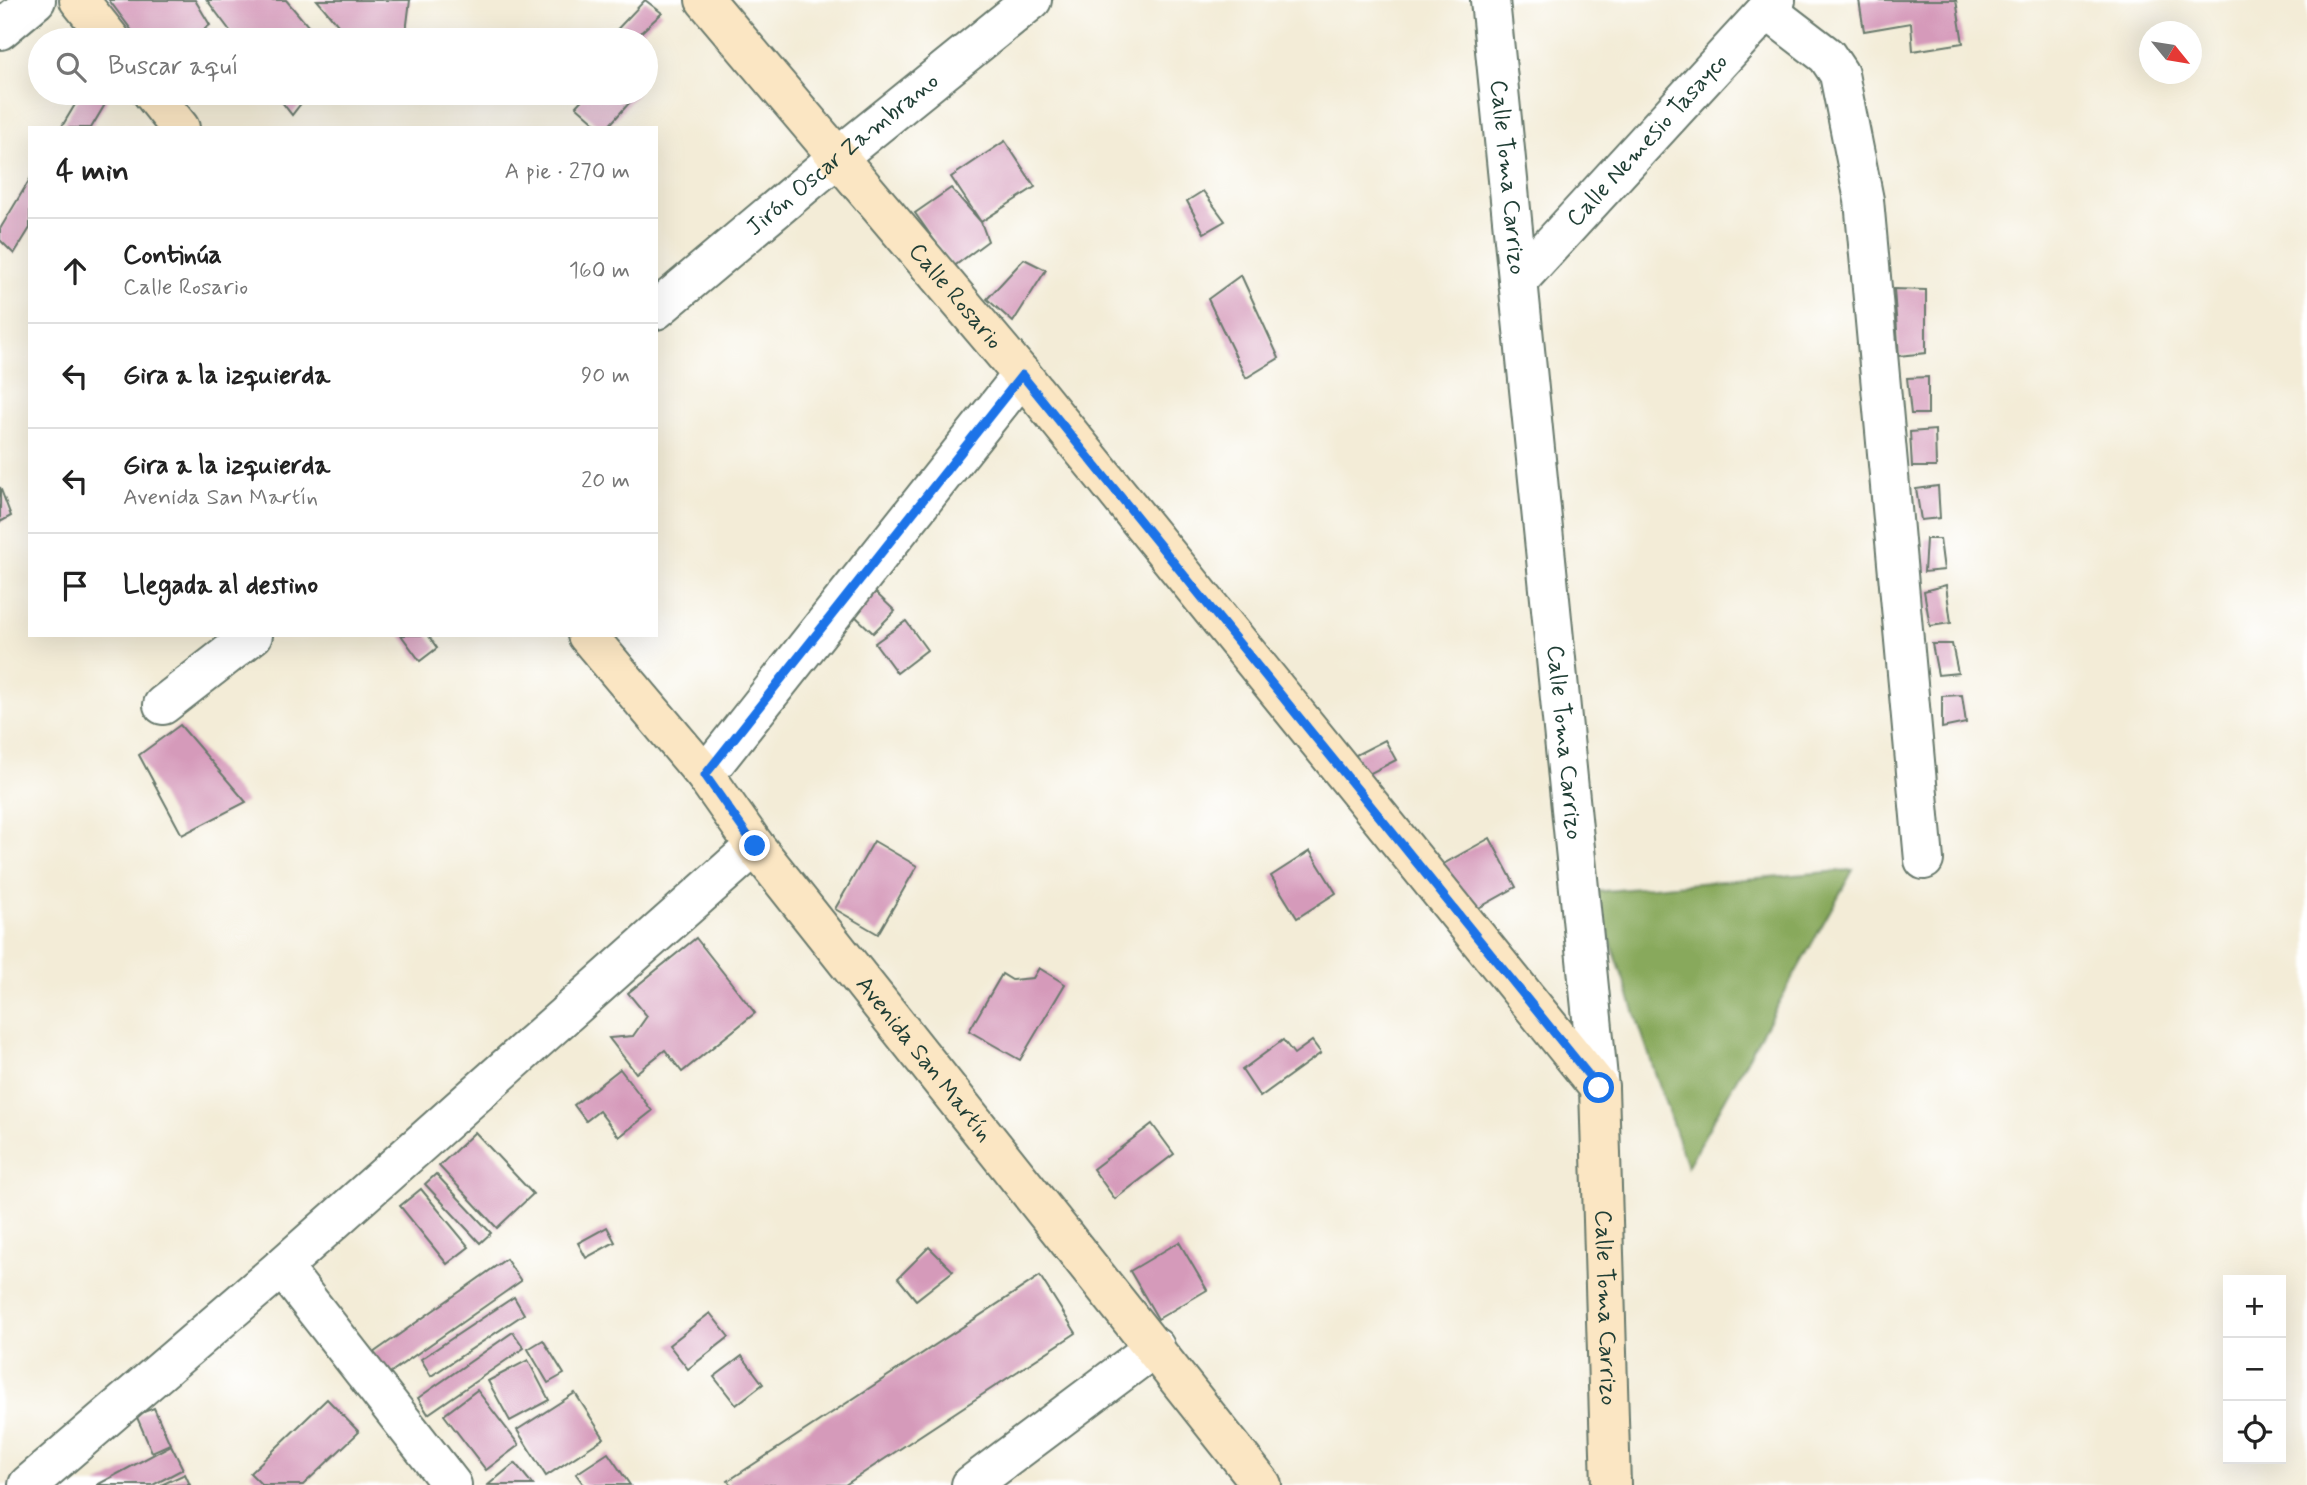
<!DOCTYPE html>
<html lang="es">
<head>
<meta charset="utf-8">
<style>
	body { margin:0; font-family:Mynerve,sans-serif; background:#f6f6f6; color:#222 }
	.controls { position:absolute; right:21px; bottom:21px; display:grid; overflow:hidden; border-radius:0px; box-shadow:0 7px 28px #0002 }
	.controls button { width:63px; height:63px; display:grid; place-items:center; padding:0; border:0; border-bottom:2px solid #e0e0e0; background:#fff; color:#222; font:35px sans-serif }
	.compass { position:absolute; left:2139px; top:21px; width:63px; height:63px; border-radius:50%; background:#fff; box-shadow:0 7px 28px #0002; rotate:120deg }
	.stop { position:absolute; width:21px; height:21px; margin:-16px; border:5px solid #1a73e8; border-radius:50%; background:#fff }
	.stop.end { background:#1a73e8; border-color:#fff; box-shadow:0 2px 7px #0008 }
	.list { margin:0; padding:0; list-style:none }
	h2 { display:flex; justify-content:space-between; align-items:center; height:91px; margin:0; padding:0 28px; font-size:30px }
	h2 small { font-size:23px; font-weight:400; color:#767676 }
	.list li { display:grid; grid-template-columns:46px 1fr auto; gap:21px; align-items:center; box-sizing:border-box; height:105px; padding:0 28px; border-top:2px solid #e0e0e0 }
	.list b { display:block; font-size:26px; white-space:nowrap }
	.list p { margin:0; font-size:23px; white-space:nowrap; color:#767676 }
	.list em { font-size:23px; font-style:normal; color:#767676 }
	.icon { flex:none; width:38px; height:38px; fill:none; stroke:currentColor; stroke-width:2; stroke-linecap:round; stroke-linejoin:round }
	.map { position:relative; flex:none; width:2307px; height:1485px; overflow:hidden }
	.search { position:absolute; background:#fff; box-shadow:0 7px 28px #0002; left:28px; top:28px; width:630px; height:77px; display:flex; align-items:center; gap:18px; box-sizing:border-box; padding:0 24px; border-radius:38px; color:#767676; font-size:26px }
	.panel { position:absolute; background:#fff; box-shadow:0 7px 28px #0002; left:28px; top:126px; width:630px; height:511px; border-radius:0px }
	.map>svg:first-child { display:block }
</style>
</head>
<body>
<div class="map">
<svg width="2307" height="1485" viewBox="0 0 2307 1485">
	<rect width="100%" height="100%" fill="#fff"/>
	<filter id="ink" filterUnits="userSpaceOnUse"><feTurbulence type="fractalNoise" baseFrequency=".0143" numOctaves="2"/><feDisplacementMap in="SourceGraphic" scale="14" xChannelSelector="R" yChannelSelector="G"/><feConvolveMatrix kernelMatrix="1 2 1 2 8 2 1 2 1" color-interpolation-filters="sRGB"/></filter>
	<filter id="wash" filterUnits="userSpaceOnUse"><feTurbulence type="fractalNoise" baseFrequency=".00686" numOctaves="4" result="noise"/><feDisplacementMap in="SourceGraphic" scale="28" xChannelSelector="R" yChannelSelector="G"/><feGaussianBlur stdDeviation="1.57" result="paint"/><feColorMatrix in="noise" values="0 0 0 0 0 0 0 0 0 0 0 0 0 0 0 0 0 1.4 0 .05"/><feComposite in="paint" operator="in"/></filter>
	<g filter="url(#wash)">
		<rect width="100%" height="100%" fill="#f3ecd7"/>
		<polygon fill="#88a95c" stroke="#547348" stroke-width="2" points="1853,870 1687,1167 1594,892"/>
		<g id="blocks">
			<g fill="#d59aba">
				<polygon points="109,0 195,0 210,25 190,40 139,40"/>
				<polygon points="207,0 286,0 320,40 237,40"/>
				<polygon points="317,0 410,0 405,40 348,37"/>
				<polygon points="645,0 662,13 635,38 637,40 607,40"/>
				<polygon points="1859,0 1956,0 1963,43 1913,51 1911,23 1864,31"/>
				<polygon points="82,93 102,93 107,101 91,128 61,128"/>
				<polygon points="275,93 309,93 292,115"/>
				<polygon points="588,93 638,93 607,128 601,128 576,106"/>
				<polygon points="1005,141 1035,187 981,222 988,241 953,267 915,213 951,188 981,222 951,177"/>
				<polygon points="30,179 30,228 14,254 0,240 0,229"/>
				<polygon points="1203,191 1225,221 1204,233 1187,201"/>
				<polygon points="1024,259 1046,270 1013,322 987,299"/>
				<polygon points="1241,275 1279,358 1246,378 1208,299"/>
				<polygon points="1894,289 1926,290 1926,353 1899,356"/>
				<polygon points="1928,377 1928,414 1911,414 1907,378"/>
				<polygon points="1935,430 1936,467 1912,467 1910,432"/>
				<polygon points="1938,486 1940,518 1921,520 1916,489"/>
				<polygon points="0,487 11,516 0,522"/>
				<polygon points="1926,539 1940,539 1944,570 1924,572"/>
				<polygon points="1946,585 1951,623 1930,626 1924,591"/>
				<polygon points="875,592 895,611 873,633 853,614"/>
				<polygon points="906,621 927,650 897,673 875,643"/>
				<polygon points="401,635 428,635 437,648 420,661"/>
				<polygon points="1932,644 1952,644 1958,673 1938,675"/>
				<polygon points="1962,695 1966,723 1942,728 1942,696"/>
				<polygon points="180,725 246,802 182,835 139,755"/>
				<polygon points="1385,740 1396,760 1365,776 1354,756"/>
				<polygon points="1490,838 1516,887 1466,915 1440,866"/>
				<polygon points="874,841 917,866 878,934 835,909"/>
				<polygon points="1310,851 1336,893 1297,918 1271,876"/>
				<polygon points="696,938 755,1013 682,1072 665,1050 636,1073 609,1038 633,1036 647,1016 628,993"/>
				<polygon points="1039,968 1065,984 1020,1060 969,1031 1002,974 1012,980 1033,978"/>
				<polygon points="1283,1040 1294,1054 1312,1041 1321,1053 1260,1097 1242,1070"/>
				<polygon points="620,1069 652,1111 619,1137 599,1111 586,1121 574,1105"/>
				<polygon points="1152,1124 1174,1154 1115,1199 1093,1169"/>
				<polygon points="475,1132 533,1194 497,1228 439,1166"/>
				<polygon points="436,1174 491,1233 480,1243 425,1184"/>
				<polygon points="421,1189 469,1247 447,1264 400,1206"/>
				<polygon points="607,1227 615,1242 586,1258 578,1243"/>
				<polygon points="1179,1242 1207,1290 1158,1319 1130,1271"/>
				<polygon points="929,1247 953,1271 916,1300 898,1278"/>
				<polygon points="506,1259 521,1281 381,1379 366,1358"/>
				<polygon points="1040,1276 1076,1333 845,1485 731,1485 728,1481"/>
				<polygon points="514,1297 524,1314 431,1376 421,1359"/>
				<polygon points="710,1313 729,1337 688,1369 669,1345"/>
				<polygon points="513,1332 524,1348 428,1414 418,1398"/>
				<polygon points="543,1340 564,1374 548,1383 528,1349"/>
				<polygon points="742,1356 763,1384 736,1405 714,1377"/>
				<polygon points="528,1360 549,1400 510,1421 488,1381"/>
				<polygon points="477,1390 519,1445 486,1470 444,1415"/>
				<polygon points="575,1393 604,1438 546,1476 517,1430"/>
				<polygon points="327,1399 359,1432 303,1485 262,1485 250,1473"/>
				<polygon points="154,1408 170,1444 152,1452 136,1415"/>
				<polygon points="171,1445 183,1469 153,1485 97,1485"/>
				<polygon points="608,1453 630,1485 584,1485 576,1474"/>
				<polygon points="515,1463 533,1485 488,1485"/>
				<polygon points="185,1474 190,1485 161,1485"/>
			</g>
		</g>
	</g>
	<g filter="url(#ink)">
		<use href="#blocks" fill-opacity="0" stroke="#697a6d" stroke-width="2"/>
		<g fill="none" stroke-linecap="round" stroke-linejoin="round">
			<g stroke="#697a6d" stroke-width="42">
				<g id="street">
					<path id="s1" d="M1490,0L1599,1088"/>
					<polyline points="1767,10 1827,56 1839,74 1864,200 1924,860"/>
					<polyline points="0,30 36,0"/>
					<path id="s2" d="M1518,281L1776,0"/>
					<path id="s3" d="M656,310L839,156L1032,0"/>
					<polyline points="163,705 253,635"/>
					<polyline points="705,775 1022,375"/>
					<polyline points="282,1267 452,1485"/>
					<polyline points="28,1485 282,1267 755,846"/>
					<polyline points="971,1485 1155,1347"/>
				</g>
			</g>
			<g stroke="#697a6d" stroke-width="42">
				<g id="secondary">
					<polyline points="79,0 111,40"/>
					<path id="s4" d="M705,0L1022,375L1599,1088L1611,1485"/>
					<polyline points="152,93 180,128"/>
					<path id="s5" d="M587,635L705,775L755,846L1262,1485"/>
				</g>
			</g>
			<use href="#street" stroke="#fff" stroke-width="38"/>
			<use href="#secondary" stroke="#fbe6c3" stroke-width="38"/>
		</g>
	</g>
	<g fill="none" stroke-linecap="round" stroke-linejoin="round" filter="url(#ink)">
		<polyline stroke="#1a73e8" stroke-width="9" points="755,846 705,775 1022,375 1599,1088"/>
	</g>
	<g text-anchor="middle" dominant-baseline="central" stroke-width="7" stroke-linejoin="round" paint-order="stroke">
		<g font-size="24" fill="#1f3d34" stroke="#fff">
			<text stroke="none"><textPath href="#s2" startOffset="191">Calle Nemesio Tasayco</textPath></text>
			<text stroke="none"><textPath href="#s3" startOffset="243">Jirón Oscar Zambrano</textPath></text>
			<text stroke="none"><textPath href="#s1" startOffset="178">Calle Toma Carrizo</textPath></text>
			<text stroke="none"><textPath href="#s4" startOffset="388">Calle Rosario</textPath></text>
			<text stroke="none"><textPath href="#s1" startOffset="746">Calle Toma Carrizo</textPath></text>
			<text stroke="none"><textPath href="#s5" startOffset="542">Avenida San Martín</textPath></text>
			<text stroke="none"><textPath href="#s4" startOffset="1628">Calle Toma Carrizo</textPath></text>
		</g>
	</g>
</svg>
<div class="controls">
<button>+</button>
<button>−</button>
<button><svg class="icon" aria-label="locate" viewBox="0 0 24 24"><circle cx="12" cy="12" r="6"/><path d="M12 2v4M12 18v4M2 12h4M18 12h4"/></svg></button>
</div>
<svg class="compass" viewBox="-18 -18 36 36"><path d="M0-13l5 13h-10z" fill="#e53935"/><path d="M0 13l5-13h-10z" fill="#767676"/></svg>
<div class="stop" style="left:1599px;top:1088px"></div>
<div class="stop end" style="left:755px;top:846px"></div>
<div class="search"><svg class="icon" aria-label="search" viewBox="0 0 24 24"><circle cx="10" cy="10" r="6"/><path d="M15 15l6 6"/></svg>Buscar aquí</div>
<section class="panel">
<h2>4 min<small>A pie · 270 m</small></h2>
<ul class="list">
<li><svg class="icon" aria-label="ahead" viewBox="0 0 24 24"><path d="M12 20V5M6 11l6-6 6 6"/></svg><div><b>Continúa</b><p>Calle Rosario</p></div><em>160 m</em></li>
<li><svg class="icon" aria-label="left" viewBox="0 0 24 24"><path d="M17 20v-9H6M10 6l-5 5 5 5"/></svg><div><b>Gira a la izquierda</b></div><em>90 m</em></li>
<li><svg class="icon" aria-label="left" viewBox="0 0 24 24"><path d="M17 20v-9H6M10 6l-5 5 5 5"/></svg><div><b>Gira a la izquierda</b><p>Avenida San Martín</p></div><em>20 m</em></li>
<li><svg class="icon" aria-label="arrive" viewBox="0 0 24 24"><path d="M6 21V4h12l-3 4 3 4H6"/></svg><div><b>Llegada al destino</b></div></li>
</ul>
</section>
</div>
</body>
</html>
